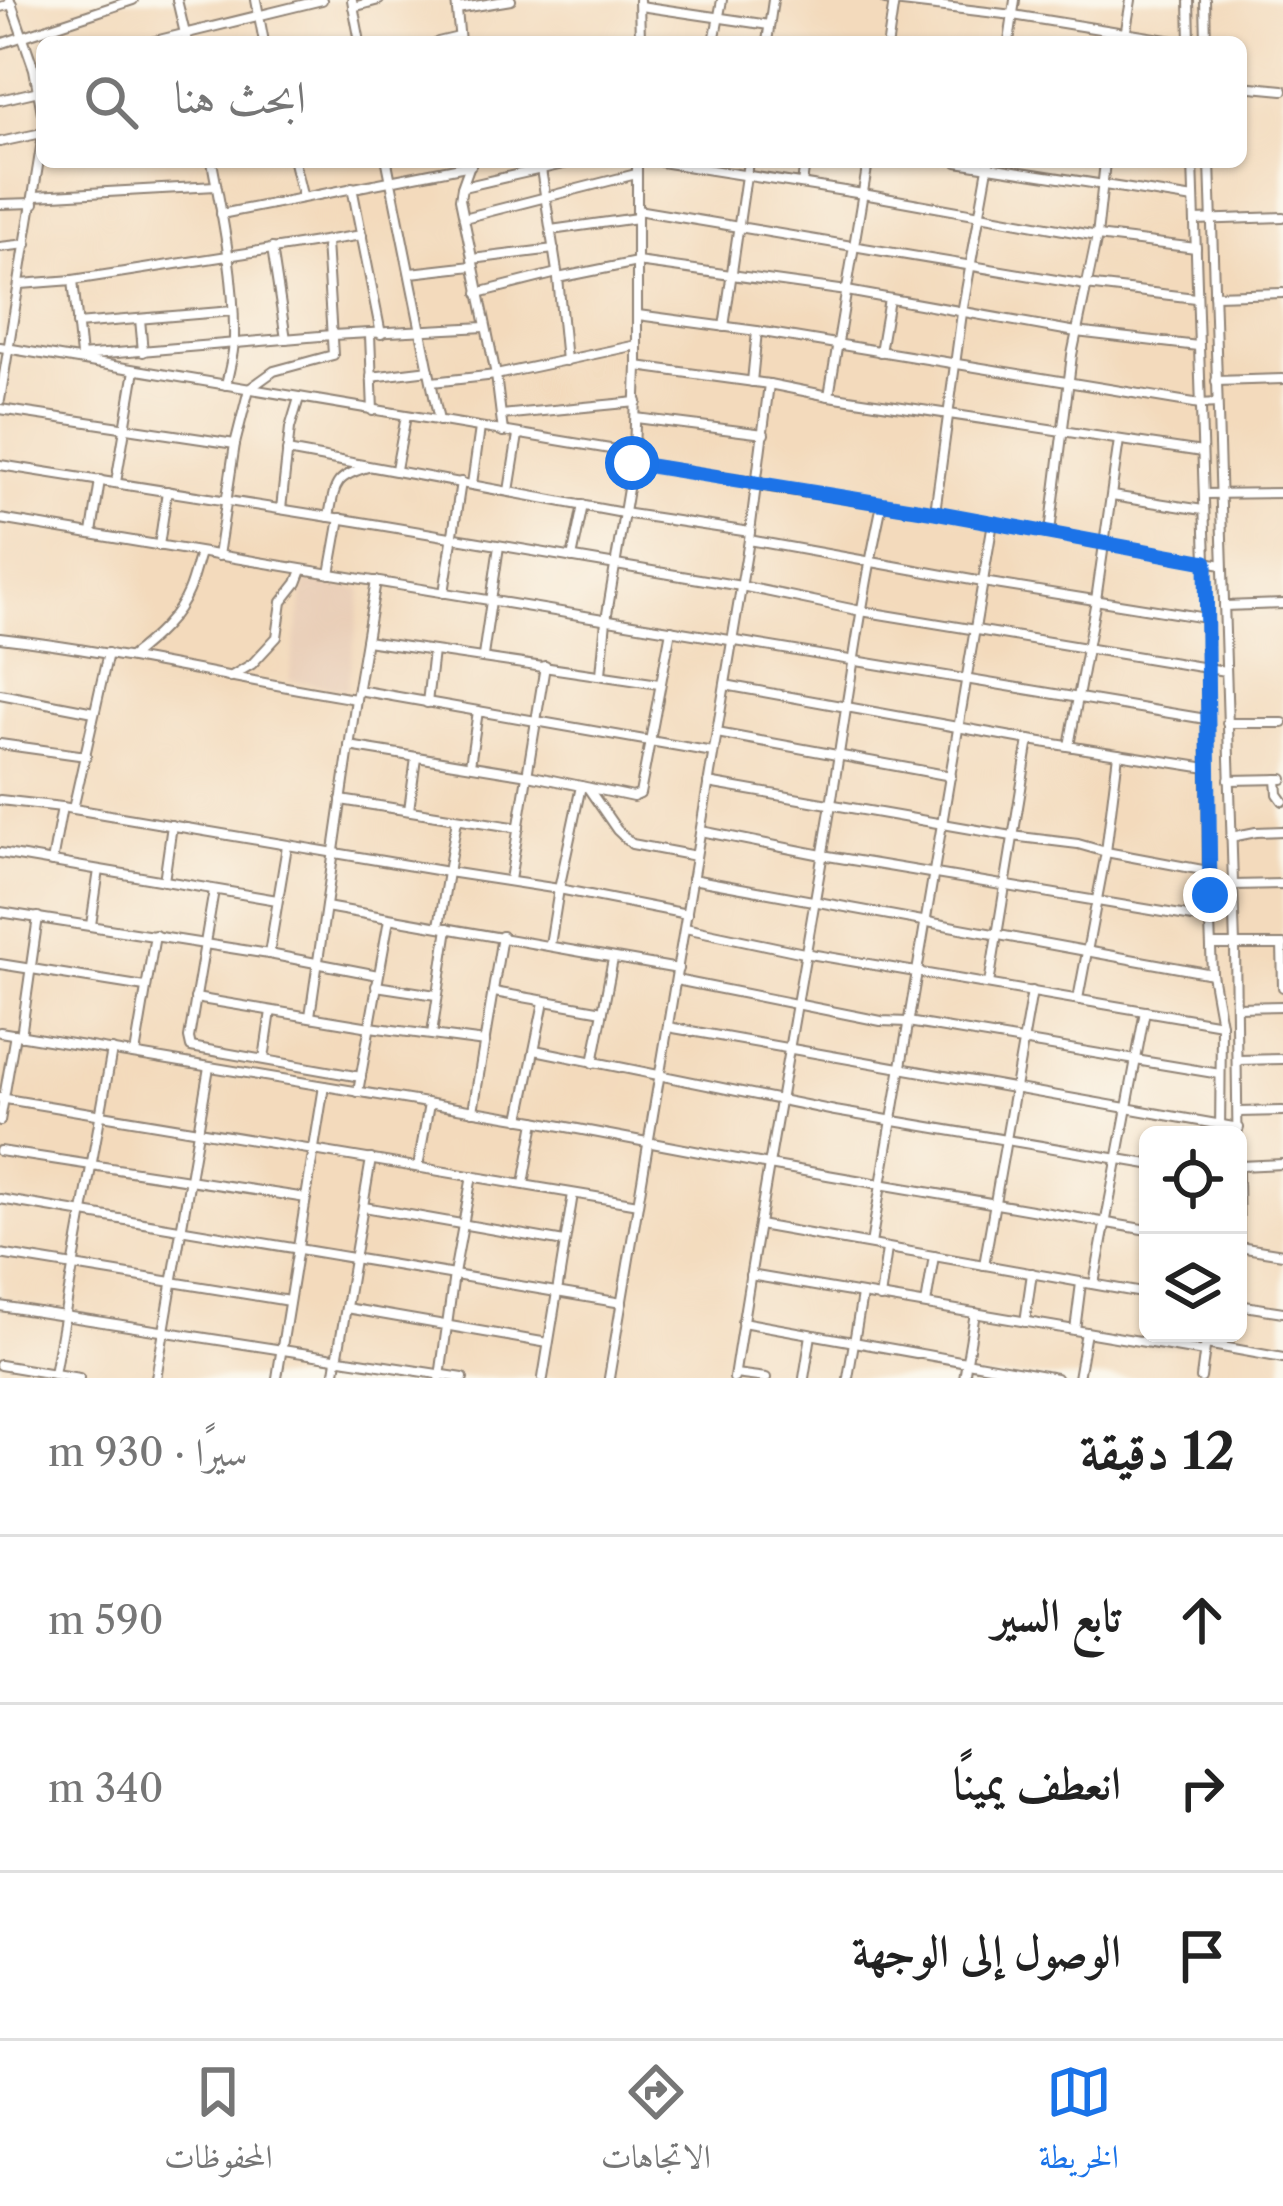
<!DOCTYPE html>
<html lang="ar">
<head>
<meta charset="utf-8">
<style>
	body { margin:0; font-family:"Libre Caslon Text",Amiri,serif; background:#f6f6f6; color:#222; direction:rtl }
	.controls { position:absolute; right:36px; bottom:36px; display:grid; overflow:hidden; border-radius:18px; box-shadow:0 3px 9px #0004 }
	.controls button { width:108px; height:108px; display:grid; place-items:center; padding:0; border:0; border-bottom:3px solid #e0e0e0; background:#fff; color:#222; font:60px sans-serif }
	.stop { position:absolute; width:36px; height:36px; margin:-27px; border:9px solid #1a73e8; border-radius:50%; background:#fff }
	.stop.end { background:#1a73e8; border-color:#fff; box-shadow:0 3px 12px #0008 }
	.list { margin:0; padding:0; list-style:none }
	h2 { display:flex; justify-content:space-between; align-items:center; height:156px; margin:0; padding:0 48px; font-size:51px }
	h2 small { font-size:39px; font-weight:400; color:#767676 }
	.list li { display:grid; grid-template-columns:78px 1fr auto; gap:36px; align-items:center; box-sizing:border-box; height:168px; padding:0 48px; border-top:3px solid #e0e0e0 }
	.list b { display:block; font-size:45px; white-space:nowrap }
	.list em { font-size:39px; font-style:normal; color:#767676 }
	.icon { flex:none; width:66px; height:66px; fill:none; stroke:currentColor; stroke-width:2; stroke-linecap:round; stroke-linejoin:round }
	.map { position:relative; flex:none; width:1283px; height:1378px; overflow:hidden; direction:ltr }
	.search { position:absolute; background:#fff; box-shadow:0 3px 9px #0004; left:36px; right:36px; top:36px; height:132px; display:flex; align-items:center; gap:30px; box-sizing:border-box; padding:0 42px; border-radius:18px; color:#767676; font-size:45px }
	.sheet { height:660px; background:#fff }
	nav { display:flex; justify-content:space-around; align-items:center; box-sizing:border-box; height:168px; border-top:3px solid #e0e0e0; background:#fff; font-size:33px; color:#767676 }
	nav a { display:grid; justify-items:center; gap:6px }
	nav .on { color:#1a73e8 }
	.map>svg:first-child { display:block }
</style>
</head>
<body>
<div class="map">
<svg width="1283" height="1378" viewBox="0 0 1283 1378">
	<rect width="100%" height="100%" fill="#fbf7ec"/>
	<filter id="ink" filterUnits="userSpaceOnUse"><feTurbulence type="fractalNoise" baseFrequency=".00833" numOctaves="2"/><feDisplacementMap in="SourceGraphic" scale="24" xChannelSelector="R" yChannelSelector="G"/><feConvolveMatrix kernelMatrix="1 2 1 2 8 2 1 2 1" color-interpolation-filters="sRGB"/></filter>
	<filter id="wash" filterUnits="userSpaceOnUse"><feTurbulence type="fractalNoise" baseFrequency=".004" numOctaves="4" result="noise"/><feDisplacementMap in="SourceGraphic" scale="48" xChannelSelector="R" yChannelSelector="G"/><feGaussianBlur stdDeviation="2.7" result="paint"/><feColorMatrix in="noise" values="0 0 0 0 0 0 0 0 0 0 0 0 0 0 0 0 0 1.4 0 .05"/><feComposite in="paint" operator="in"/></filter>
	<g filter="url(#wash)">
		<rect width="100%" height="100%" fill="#f3dabc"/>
		<polygon fill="#e9ceb7" points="305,581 362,589 347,690 289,680"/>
	</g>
	<g filter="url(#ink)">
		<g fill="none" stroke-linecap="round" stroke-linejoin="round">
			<g stroke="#8f8274" stroke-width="12">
				<g id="minor">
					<polyline points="10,0 34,69 42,113"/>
					<polyline points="177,0 187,42"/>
					<polyline points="256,0 264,42"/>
					<polyline points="352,0 360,42"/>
					<polyline points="456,0 460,42"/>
					<polyline points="639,0 640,40"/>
					<polyline points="885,0 1013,15 1180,42"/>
					<polyline points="1189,0 1190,42"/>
					<polyline points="1205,0 1206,42"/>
					<polyline points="640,6 769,25"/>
					<polyline points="0,7 12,4"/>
					<polyline points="353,7 379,0"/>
					<polyline points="457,9 511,0"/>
					<polyline points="151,42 322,0"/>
					<polyline points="438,42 459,37"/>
					<polyline points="592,42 640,39"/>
					<polyline points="714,42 722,0"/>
					<polyline points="767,42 773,0"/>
					<polyline points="888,42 894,1"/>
					<polyline points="1009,42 1015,0"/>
					<polyline points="1124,42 1131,0"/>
					<polyline points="0,44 133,0"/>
					<polyline points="1241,86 1283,90"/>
					<polyline points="0,100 39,91"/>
					<polyline points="0,142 42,133"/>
					<path d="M212,162C223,219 235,280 234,339C234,354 229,370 226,385"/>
					<polyline points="294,162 302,195"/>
					<polyline points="387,162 439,421"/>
					<polyline points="471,162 462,187 460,199 496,375 503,432"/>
					<polyline points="661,162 863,194 1097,236 1196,248"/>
					<polyline points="957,162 1194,199"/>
					<polyline points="1193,162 1206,562 1208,871 1212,974 1221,1024 1220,1135"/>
					<polyline points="1210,162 1235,946 1239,1247 1283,1254"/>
					<polyline points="541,169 558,278 566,361"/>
					<polyline points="802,184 805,162"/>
					<polyline points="352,187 381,334"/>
					<polyline points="463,187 572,162"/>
					<polyline points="35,196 216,186"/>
					<polyline points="0,204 34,203"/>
					<polyline points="637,210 1086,285 1195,298"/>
					<polyline points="221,214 471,165"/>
					<polyline points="464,218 636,174"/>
					<polyline points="1195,220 1283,217"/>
					<polyline points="551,230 637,218"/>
					<polyline points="0,247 27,244"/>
					<polyline points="272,248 286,339"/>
					<polyline points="472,259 554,249"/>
					<polyline points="411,273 472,266"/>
					<polyline points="558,278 637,262 847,291 1076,332 1198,346"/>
					<polyline points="73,280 81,356"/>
					<polyline points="21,284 73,280 362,235"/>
					<polyline points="478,293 557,273"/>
					<polyline points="1214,295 1283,293"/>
					<polyline points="638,315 757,331 1200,404 1217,403"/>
					<polyline points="140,319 143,352"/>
					<polyline points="77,324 233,311"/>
					<polyline points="724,327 748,162"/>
					<polyline points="370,335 373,411"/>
					<polyline points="0,347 634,453 637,366 637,162"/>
					<polyline points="880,352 889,299"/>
					<polyline points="81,356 332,335 485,327"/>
					<polyline points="371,377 429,370"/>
					<polyline points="1216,381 1283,379"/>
					<polyline points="432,382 496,375 637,345"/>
					<polyline points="752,382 757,331"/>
					<polyline points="769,384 829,396 1202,452"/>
					<polyline points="829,396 868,162"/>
					<polyline points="0,400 42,141"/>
					<polyline points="0,409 235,444"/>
					<polyline points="501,415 637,402"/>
					<polyline points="636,418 764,434"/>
					<polyline points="287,451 623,513 750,532"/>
					<polyline points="632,463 757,482"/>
					<polyline points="0,465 355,521 741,586 861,611 1225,671"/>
					<polyline points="396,469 406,416"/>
					<polyline points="116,482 135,370"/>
					<polyline points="472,484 480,428"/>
					<polyline points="757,485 935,512 1222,565"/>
					<polyline points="509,491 518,435"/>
					<polyline points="1204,494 1283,493"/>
					<polyline points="1112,496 1203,510"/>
					<polyline points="281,509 290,428 299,398"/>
					<polyline points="935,512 962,313 989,162"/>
					<path d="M329,517C335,484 334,477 368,467"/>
					<polyline points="0,519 1206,719"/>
					<polyline points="1050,532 1072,355 1097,236 1105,162"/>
					<polyline points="92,533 100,480"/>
					<polyline points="749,540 983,582 1206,618"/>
					<polyline points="159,546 167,491"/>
					<polyline points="218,556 235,444 249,389 274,371 333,355 326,242"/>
					<polyline points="572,558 583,505"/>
					<polyline points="330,574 340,518"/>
					<polyline points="444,593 461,482"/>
					<polyline points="1224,606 1283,604"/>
					<path d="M0,638C120,652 237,680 356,699"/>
					<polyline points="366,641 659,684"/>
					<polyline points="483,656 499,546"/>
					<path d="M130,657C153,639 177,618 188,591C193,579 196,565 200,553"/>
					<polyline points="601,674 606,620 634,453"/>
					<polyline points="230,677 252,664 277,637 282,602 297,583 302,570"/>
					<polyline points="725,685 1029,740 1207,768"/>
					<polyline points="358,690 713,752"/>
					<polyline points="0,694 94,712"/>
					<polyline points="427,703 433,651"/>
					<polyline points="1227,723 1283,723"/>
					<polyline points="717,733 951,776"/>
					<polyline points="0,744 86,756"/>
					<polyline points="349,746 528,775 581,786"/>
					<polyline points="1069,746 1096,600 1119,440"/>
					<polyline points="470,765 478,711"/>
					<polyline points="1277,779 1278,794 1283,801"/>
					<polyline points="1229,780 1283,779"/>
					<polyline points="708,783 1012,836 1078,844 1106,852 1208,871"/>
					<polyline points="588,788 617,830 632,844 696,856"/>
					<polyline points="0,800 62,807 448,872 559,889 687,914"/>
					<polyline points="341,800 519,828"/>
					<polyline points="73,809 108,653"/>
					<polyline points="409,810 416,758"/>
					<polyline points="701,831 822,855 1211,920"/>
					<polyline points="1231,837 1256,832 1283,831"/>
					<polyline points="0,853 277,900"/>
					<polyline points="52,862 62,807"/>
					<polyline points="692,879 1212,974"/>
					<polyline points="510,880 545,666"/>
					<polyline points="164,881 172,825"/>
					<polyline points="1233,885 1283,884"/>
					<polyline points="214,890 189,1038 191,1047 361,1077"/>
					<polyline points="326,907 678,969"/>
					<polyline points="0,912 269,954 378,975"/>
					<polyline points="91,925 99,870"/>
					<polyline points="439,926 457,819"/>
					<polyline points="685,928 804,953 1221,1024"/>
					<polyline points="550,945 559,889 581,786 633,797 640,794 671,630"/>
					<polyline points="1212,945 1283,945"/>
					<polyline points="1282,945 1283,987"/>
					<polyline points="269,954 287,846"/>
					<polyline points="0,964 145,987"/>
					<polyline points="676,980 881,1021 908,1022 1220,1074"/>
					<polyline points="989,984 1029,740"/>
					<polyline points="376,986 436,995"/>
					<polyline points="494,992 603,1011"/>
					<polyline points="195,998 370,1027 485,1042"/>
					<polyline points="1078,999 1106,852 1118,754"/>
					<polyline points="1236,1007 1283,1006"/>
					<polyline points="310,1016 356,699 376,581"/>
					<polyline points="668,1027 1239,1128"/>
					<polyline points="0,1032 535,1121 769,1165 1148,1230"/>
					<polyline points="432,1034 448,928"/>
					<polyline points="21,1036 38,917"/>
					<polyline points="535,1050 835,1111 1148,1164"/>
					<polyline points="135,1054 155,935"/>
					<polyline points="264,1059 271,1011"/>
					<polyline points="1238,1060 1283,1059"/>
					<polyline points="593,1063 613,959"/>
					<polyline points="358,1092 389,919"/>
					<polyline points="0,1098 638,1204"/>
					<polyline points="473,1111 502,936"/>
					<polyline points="1239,1112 1283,1111"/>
					<polyline points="520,1119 544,1002"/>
					<polyline points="0,1121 15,1034"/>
					<polyline points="0,1151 306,1198"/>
					<polyline points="1240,1166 1283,1164"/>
					<polyline points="418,1167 429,1104"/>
					<polyline points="524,1184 535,1121"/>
					<polyline points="0,1199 622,1303"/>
					<polyline points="364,1207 564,1242"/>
					<polyline points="759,1225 1148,1294"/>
					<polyline points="871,1244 993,522"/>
					<polyline points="0,1254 289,1301"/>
					<polyline points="984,1265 1032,991"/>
					<polyline points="750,1275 1204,1352"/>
					<polyline points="1094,1284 1145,1011"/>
					<polyline points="880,1298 887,1249"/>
					<polyline points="926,1304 934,1256"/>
					<polyline points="1238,1305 1283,1312"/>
					<polyline points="0,1306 463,1378"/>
					<polyline points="346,1308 548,1343"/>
					<polyline points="742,1322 1056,1378"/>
					<polyline points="1025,1322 1032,1273"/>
					<polyline points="1075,1330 1081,1283"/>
					<polyline points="1206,1344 1283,1358"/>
					<polyline points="0,1365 79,1378"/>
					<polyline points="54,1374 112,1050"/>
					<polyline points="735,1374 766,1378"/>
					<polyline points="440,1377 454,1274 472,1176"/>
					<polyline points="156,1378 209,1067"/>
					<polyline points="277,1378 324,1086"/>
					<polyline points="334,1378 371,1159"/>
					<polyline points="543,1378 573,1194"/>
					<polyline points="609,1378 749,540 769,384 637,366"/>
					<path d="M734,1378C763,1188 799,1000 830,810C847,708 860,605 882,504"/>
					<polyline points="804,1378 811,1335"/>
					<polyline points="848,1378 862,1295"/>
					<polyline points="964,1378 975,1313"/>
					<polyline points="1078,1378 1086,1332"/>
					<polyline points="1201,1378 1207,1333"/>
				</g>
			</g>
			<use href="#minor" stroke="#fff" stroke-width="8"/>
		</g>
	</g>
	<g fill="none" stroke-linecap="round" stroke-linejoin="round" filter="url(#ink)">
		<polyline stroke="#1a73e8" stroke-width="15" points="632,463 935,512 1206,562 1210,895"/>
	</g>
</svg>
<div class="controls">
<button><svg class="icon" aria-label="locate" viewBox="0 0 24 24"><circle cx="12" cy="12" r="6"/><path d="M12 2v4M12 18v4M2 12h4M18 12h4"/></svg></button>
<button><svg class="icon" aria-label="layers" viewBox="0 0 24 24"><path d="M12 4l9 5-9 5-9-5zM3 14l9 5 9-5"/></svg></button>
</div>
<div class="stop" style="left:632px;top:463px"></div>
<div class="stop end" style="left:1210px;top:895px"></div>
<div class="search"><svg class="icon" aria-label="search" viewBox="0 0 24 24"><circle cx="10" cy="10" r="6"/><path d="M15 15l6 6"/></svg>ابحث هنا</div>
</div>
<section class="sheet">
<h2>12 دقيقة<small>سيرًا · 930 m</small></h2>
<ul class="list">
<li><svg class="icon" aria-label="ahead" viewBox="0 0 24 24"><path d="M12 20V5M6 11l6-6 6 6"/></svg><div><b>تابع السير</b></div><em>590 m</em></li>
<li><svg class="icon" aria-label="right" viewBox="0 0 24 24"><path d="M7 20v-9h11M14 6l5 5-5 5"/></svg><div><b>انعطف يمينًا</b></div><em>340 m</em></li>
<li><svg class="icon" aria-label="arrive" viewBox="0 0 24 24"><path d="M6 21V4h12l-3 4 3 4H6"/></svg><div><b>الوصول إلى الوجهة</b></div></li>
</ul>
</section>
<nav>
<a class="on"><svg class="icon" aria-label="map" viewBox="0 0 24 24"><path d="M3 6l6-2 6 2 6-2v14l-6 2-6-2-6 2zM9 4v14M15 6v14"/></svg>الخريطة</a>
<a><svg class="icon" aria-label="directions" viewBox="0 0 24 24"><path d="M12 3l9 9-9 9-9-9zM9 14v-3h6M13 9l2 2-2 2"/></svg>الاتجاهات</a>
<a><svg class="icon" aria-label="saved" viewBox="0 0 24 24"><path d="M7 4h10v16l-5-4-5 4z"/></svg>المحفوظات</a>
</nav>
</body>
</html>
